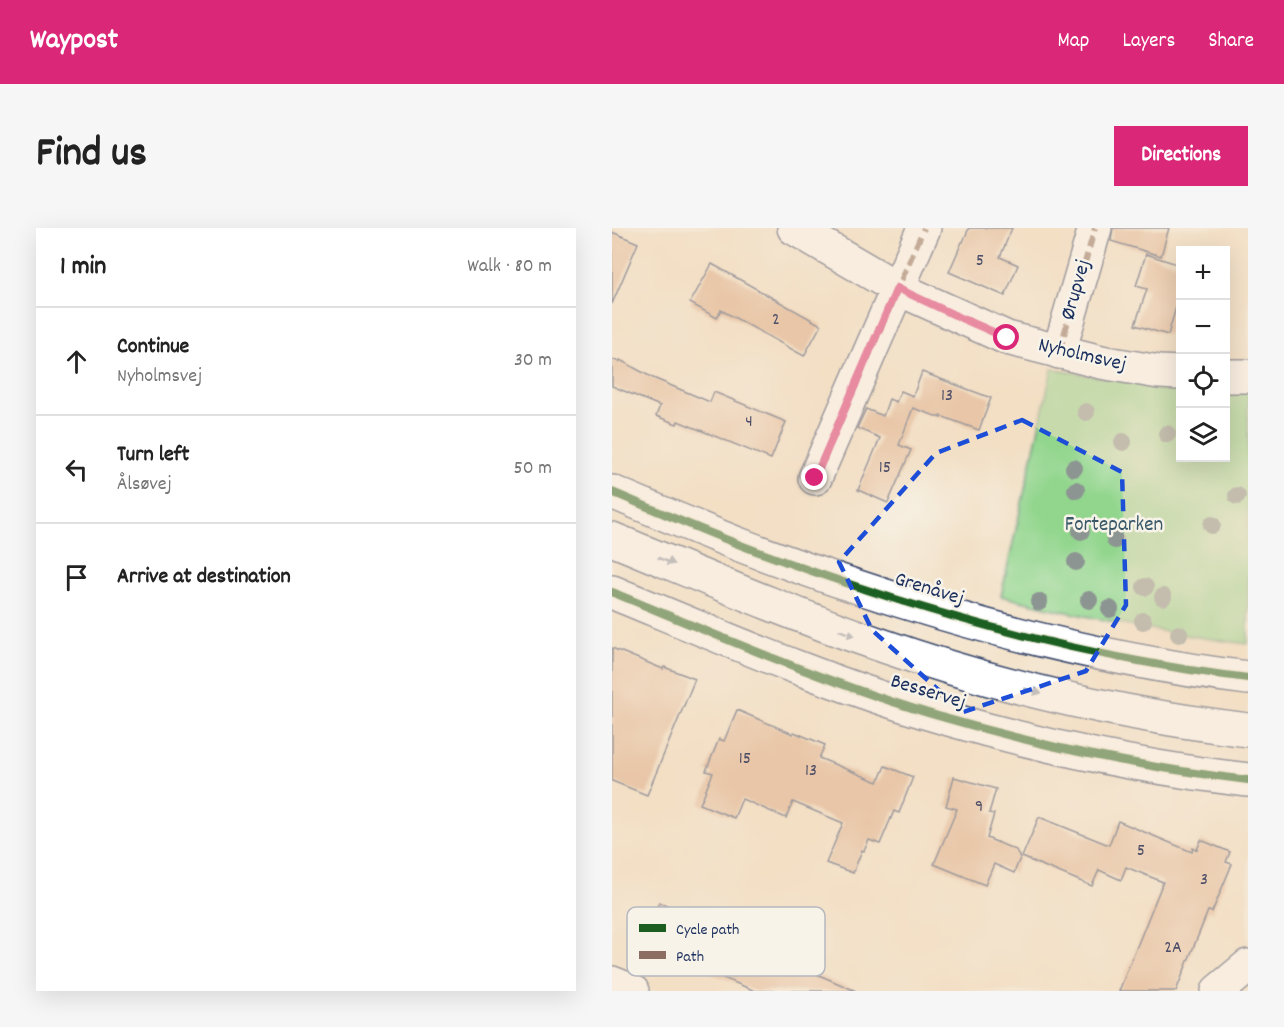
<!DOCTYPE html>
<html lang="en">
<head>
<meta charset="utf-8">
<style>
	body { margin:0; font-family:Dekko,sans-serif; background:#f6f6f6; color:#222 }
	.controls { position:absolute; right:18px; top:18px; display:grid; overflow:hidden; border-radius:0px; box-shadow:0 6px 24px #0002 }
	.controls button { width:54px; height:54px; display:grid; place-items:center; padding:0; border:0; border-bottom:2px solid #e0e0e0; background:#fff; color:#222; font:30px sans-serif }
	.stop { position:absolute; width:18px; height:18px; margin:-14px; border:4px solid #db2777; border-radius:50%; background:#fff }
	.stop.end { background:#db2777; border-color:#fff; box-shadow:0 2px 6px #0008 }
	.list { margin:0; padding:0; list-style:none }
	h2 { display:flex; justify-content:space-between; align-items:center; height:78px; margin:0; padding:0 24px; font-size:26px }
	h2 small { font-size:20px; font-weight:400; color:#767676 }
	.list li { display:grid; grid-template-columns:39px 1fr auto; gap:18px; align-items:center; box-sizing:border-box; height:108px; padding:0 24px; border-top:2px solid #e0e0e0 }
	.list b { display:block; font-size:22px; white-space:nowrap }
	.list p { margin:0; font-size:20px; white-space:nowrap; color:#767676 }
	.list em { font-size:20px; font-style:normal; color:#767676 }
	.icon { flex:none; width:33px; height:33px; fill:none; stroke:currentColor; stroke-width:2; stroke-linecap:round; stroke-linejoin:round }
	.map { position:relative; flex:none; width:636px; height:763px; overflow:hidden; border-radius:0px }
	header { display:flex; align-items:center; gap:36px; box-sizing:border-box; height:84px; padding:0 30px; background:#db2777; color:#fff }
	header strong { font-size:28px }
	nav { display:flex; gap:33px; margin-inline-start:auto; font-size:21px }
	.intro { display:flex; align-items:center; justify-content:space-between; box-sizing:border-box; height:144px; padding:0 36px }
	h1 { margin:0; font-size:42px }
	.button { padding:15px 27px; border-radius:0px; background:#db2777; color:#fff; font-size:21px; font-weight:700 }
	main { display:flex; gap:36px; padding:0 36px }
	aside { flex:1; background:#fff; border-radius:0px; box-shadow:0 6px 24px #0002 }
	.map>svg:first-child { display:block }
</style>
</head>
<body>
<header>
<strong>Waypost</strong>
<nav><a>Map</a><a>Layers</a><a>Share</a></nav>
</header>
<div class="intro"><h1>Find us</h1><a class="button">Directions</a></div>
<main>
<aside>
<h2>1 min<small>Walk · 80 m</small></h2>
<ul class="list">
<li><svg class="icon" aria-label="ahead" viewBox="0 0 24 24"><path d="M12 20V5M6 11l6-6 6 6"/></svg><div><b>Continue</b><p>Nyholmsvej</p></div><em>30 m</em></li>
<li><svg class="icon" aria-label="left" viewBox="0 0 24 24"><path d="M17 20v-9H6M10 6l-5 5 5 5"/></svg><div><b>Turn left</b><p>Ålsøvej</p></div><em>50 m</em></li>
<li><svg class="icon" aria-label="arrive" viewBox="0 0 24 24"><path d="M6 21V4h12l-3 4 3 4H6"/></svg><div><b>Arrive at destination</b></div></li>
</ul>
</aside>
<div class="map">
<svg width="636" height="763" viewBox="0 0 636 763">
	<rect width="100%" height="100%" fill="#f7f3e8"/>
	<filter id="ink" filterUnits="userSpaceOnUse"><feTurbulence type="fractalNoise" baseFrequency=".0167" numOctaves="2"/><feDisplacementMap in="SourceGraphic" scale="12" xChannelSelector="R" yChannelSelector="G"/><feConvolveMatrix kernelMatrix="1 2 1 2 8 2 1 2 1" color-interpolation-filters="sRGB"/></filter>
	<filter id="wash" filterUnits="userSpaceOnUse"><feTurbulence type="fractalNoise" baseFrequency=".008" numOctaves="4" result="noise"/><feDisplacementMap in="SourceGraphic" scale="24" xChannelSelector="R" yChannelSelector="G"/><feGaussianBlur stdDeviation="1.35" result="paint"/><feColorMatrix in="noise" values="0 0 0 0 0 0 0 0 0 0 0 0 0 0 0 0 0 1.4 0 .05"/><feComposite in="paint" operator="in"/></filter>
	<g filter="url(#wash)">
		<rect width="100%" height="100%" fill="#f2dfc4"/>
		<path fill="#92d68e" stroke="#568276" stroke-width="1.5" d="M440,141L553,160L568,161V230H614V162L636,163V416C552,406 471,389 389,368Z"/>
		<g id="blocks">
			<g fill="#dda883">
				<polygon points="357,0 400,0 388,29 406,37 393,68 337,44 350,14 351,14"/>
				<polygon points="501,0 557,0 549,28 499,13"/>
				<polygon points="0,4 26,15 0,76"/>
				<polygon points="534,26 568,37 568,65 556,107 523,97 535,61 524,58"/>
				<polygon points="100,36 209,97 192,128 109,82 105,90 78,75"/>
				<polygon points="0,131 7,134 8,132 41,150 98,174 102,164 174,194 159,231 66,193 65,196 44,188 48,178 0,158"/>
				<polygon points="310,144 379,170 367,202 329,188 329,190 301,180 287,217 299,222 276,275 246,262 268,210 245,200 254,181 271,188 277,171 284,174 289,163 301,168"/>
				<polygon points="0,420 51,441 52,439 83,451 35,567 0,553"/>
				<polygon points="125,482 181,506 182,504 213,517 207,530 266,554 273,538 301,549 287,585 282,583 268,616 257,612 252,623 250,622 241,645 214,635 231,595 181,574 174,590 130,571 122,590 88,576 101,545 94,543 107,511 112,513"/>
				<polygon points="342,549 384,561 377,585 382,586 375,610 404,622 408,630 402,645 382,636 373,657 322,636 345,581 334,578"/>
				<polygon points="427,589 497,617 506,593 580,624 581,620 585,622 589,612 618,624 614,634 620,636 600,684 596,683 564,763 507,763 551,654 514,639 509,652 487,642 480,658 410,629"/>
				<polygon points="47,674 84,689 79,701 130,722 136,706 190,729 186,738 244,763 143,763 92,742 97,730 35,705"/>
			</g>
		</g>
	</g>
	<g filter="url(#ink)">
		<use href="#blocks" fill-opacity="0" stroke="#3b496d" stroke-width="1.5"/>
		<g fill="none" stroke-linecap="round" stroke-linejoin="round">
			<g stroke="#3b496d" stroke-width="36">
				<g id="minor">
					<polyline points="182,0 285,60 395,110 489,134 547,144 568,145"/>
					<polyline points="447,124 483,0"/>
					<polyline points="614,148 636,148"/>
					<polyline points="203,250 312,0"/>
					<path d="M0,364C109,409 219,457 333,490C432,519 533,540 636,552"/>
					<polyline points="0,755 20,763"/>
					<polyline points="606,763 636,738"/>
				</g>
			</g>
			<g stroke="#3b496d" stroke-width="36">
				<g id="major">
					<path d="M0,264C43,282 87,301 131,318C294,380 462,429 636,450"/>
					<path d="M0,311C88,347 176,385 266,416C385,458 510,487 636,502"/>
				</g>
			</g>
			<use href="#minor" stroke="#fff" stroke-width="33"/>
			<use href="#major" stroke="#fff" stroke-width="33"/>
			<g stroke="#8d6e63" stroke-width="6" stroke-dasharray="12 6" stroke-linecap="butt">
				<polyline points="447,124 483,0"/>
				<polyline points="203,250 312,0"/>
			</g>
			<g stroke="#f7f3e8" stroke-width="11">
				<g id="cycleway">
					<path d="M0,264C43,282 87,301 131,318C294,380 462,429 636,450"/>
					<path d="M0,364C109,409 219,457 333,490C432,519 533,540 636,552"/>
				</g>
			</g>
			<use href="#cycleway" stroke="#1b5e20" stroke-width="8"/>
		</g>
		<g fill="#8c9592">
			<circle cx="474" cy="184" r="9"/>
			<circle cx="555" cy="206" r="9"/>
			<circle cx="511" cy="214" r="9"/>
			<circle cx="462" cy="240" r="9"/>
			<circle cx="464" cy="262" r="9"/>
			<circle cx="625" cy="268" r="9"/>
			<circle cx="600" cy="297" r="9"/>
			<circle cx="469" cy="303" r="9"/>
			<circle cx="503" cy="312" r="9"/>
			<circle cx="464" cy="334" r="9"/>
			<circle cx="533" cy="359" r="9"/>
			<circle cx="551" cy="369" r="9"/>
			<circle cx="477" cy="372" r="9"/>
			<circle cx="427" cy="374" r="9"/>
			<circle cx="498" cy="381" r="9"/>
			<circle cx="531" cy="393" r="9"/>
			<circle cx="567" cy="406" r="9"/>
		</g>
		<defs><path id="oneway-solid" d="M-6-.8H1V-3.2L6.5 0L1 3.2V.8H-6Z" transform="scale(1.5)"/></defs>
		<g fill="#8d97ae">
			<use href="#oneway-solid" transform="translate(54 333) rotate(22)"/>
			<use href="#oneway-solid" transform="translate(235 405) rotate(21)"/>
			<use href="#oneway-solid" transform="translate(421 463) rotate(15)"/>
		</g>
	</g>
	<g fill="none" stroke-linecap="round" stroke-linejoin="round" filter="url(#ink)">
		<polyline stroke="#db2777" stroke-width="8" points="203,250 285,60 349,90 395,110"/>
	</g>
	<path d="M0 0H636V763H0ZM410,192L510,244L514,377L474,443L351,484L260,402L227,334L324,225Z" fill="#f2dfc4" fill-opacity=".55" fill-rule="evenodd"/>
	<path fill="none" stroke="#1d4ed8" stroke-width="4.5" stroke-dasharray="12 8" stroke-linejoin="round" d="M410,192L510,244L514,377L474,443L351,484L260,402L227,334L324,225Z"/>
	<g text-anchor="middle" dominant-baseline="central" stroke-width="5" stroke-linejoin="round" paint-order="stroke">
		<g font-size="18" fill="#4c4d67">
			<text x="368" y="33">5</text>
			<text x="164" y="92">2</text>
			<text x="335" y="168">13</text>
			<text x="137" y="194">4</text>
			<text x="273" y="240">15</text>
			<text x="133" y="531">15</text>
			<text x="199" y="543">13</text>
			<text x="367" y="579">9</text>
			<text x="529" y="623">5</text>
			<text x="592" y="652">3</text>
			<text x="561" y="720">2A</text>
		</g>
		<g font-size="21" fill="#1b2f5e" stroke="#f7f3e8">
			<text transform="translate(465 62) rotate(-74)">Ørupvej</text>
			<text transform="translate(470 128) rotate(13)">Nyholmsvej</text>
			<text transform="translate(317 362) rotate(17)">Grenåvej</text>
			<text transform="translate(316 465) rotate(17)">Besservej</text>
		</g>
		<g font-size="21" fill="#39596a" stroke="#f7f3e8">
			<text x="502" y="298">Forteparken</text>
		</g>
	</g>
	<rect x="15" y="679" width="198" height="69" rx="9" fill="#f7f3e8" stroke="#b5b8bf" stroke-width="1.5"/>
	<rect x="27" y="696" width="27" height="8" fill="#1b5e20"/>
	<rect x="27" y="723" width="27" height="8" fill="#8d6e63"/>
	<g font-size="16" fill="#1b2f5e">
		<text x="64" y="706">Cycle path</text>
		<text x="64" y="733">Path</text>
	</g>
</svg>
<div class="controls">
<button>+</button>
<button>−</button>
<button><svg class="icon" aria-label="locate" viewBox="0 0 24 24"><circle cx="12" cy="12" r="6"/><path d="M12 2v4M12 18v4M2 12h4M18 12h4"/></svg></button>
<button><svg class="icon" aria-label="layers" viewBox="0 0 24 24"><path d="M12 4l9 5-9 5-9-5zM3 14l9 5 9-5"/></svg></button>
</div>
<div class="stop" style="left:395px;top:110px"></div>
<div class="stop end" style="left:203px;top:250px"></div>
</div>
</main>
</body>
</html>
